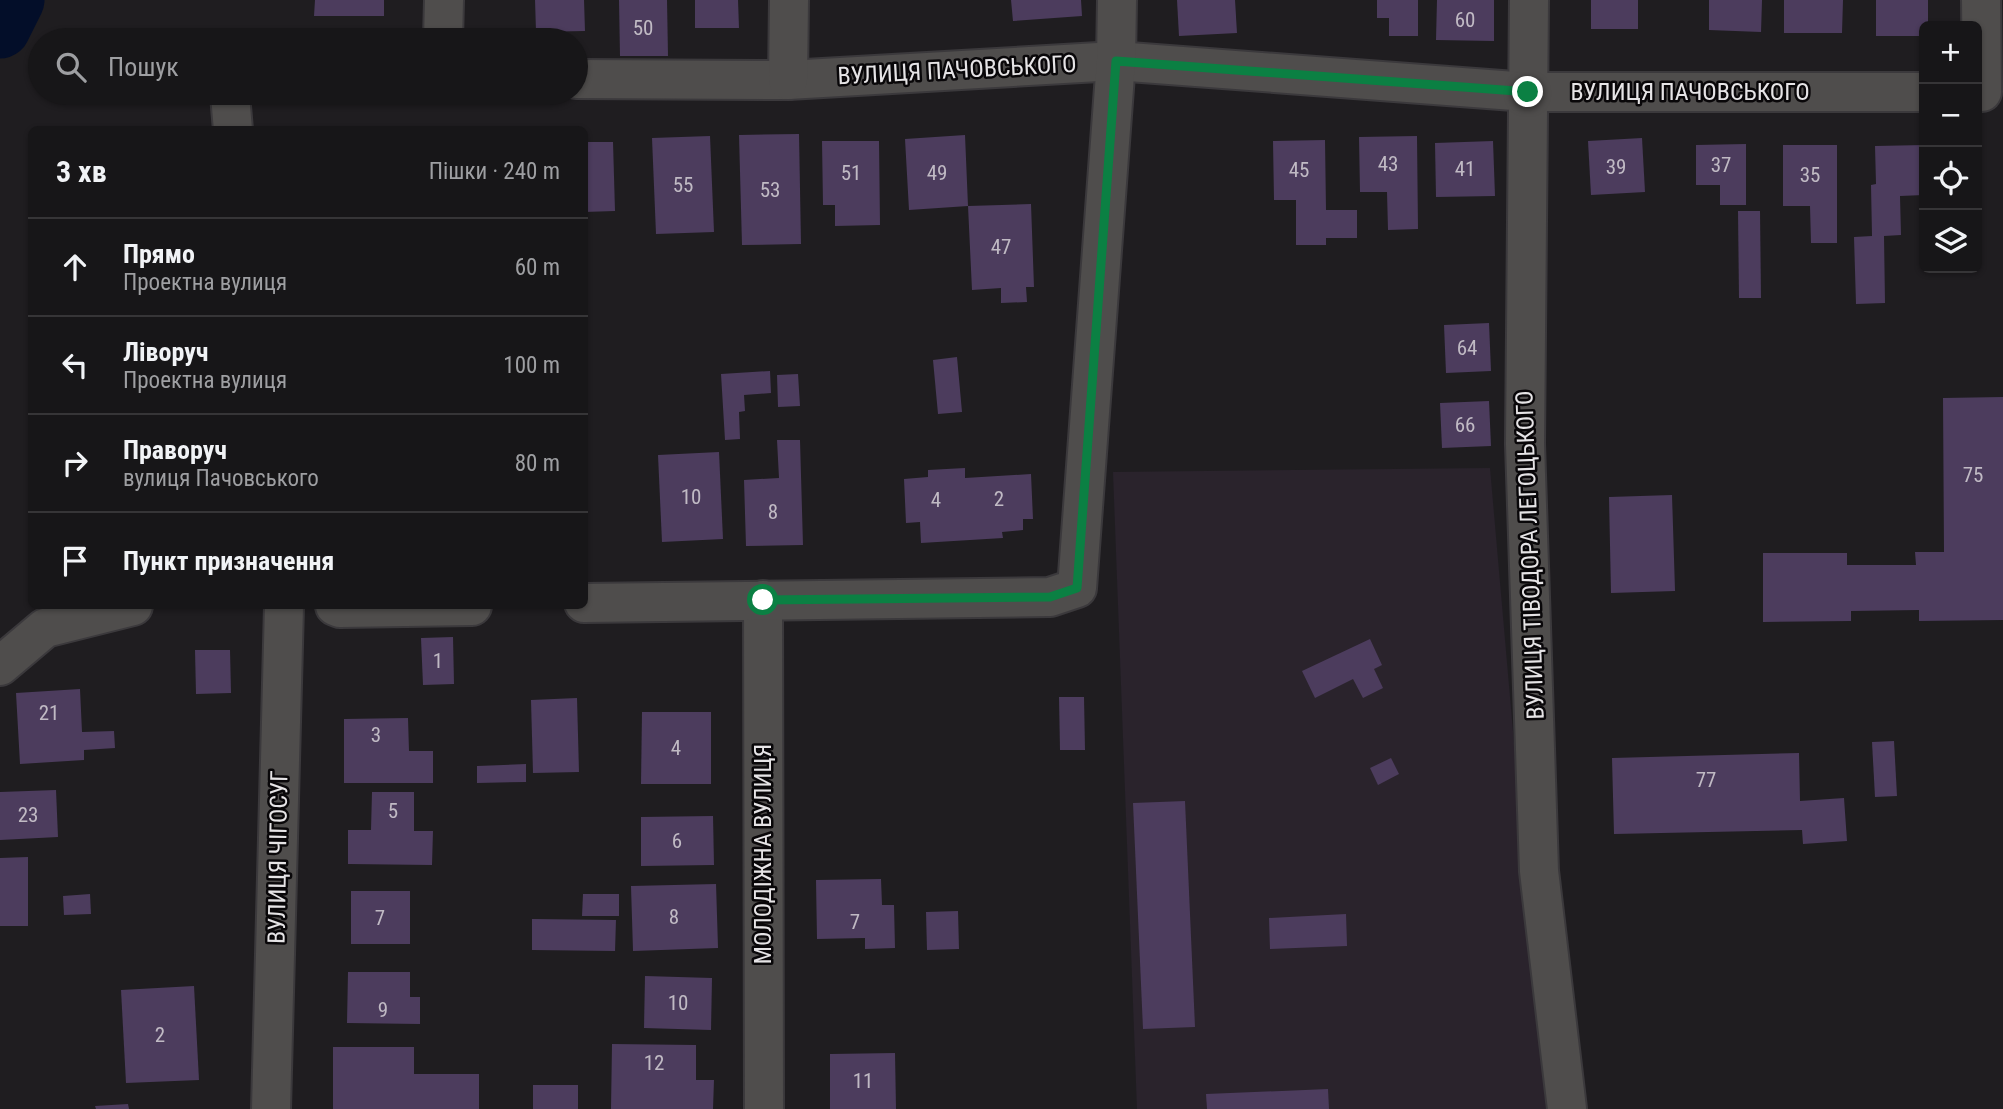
<!DOCTYPE html>
<html lang="uk">
<head>
<meta charset="utf-8">
<style>
	body { margin:0; font-family:"Roboto Condensed",sans-serif; background:#242325; color:#f1f3f6 }
	.controls { position:absolute; right:21px; top:21px; display:grid; overflow:hidden; border-radius:10px; box-shadow:0 2px 5px #0004 }
	.controls button { width:63px; height:63px; display:grid; place-items:center; padding:0; border:0; border-bottom:2px solid #363537; background:#171618; color:#f1f3f6; font:35px sans-serif }
	.stop { position:absolute; width:21px; height:21px; margin:-16px; border:5px solid #0b8043; border-radius:50%; background:#fff }
	.stop.end { background:#0b8043; border-color:#fff; box-shadow:0 2px 7px #0008 }
	.list { margin:0; padding:0; list-style:none }
	h2 { display:flex; justify-content:space-between; align-items:center; height:91px; margin:0; padding:0 28px; font-size:30px }
	h2 small { font-size:23px; font-weight:400; color:#9e9fa2 }
	.list li { display:grid; grid-template-columns:46px 1fr auto; gap:21px; align-items:center; box-sizing:border-box; height:98px; padding:0 28px; border-top:2px solid #363537 }
	.list b { display:block; font-size:26px; white-space:nowrap }
	.list p { margin:0; font-size:23px; white-space:nowrap; color:#9e9fa2 }
	.list em { font-size:23px; font-style:normal; color:#9e9fa2 }
	.icon { flex:none; width:38px; height:38px; fill:none; stroke:currentColor; stroke-width:2; stroke-linecap:round; stroke-linejoin:round }
	.map { position:relative; flex:none; width:2003px; height:1109px; overflow:hidden }
	.search { position:absolute; background:#171618; box-shadow:0 2px 5px #0004; left:28px; top:28px; width:560px; height:77px; display:flex; align-items:center; gap:18px; box-sizing:border-box; padding:0 24px; border-radius:38px; color:#9e9fa2; font-size:26px }
	.panel { position:absolute; background:#171618; box-shadow:0 2px 5px #0004; left:28px; top:126px; width:560px; height:483px; border-radius:10px }
	.map>svg:first-child { display:block }
</style>
</head>
<body>
<div class="map">
<svg width="2003" height="1109" viewBox="0 0 2003 1109">
	<rect width="100%" height="100%" fill="#1f1d20"/>
	<polygon fill="#2a232c" points="1490,468 1546,1109 1137,1109 1113,472"/>
	<g fill="none" stroke-linecap="round" stroke-linejoin="round">
		<polyline stroke="#030e29" stroke-width="61" points="0,28 14,0"/>
	</g>
	<g fill="#4c3c5d">
		<polygon points="315,0 384,0 384,16 314,16"/>
		<polygon points="535,0 584,0 585,31 536,32"/>
		<polygon points="619,0 667,0 668,56 620,56"/>
		<polygon points="695,0 738,0 739,28 695,28"/>
		<polygon points="1011,0 1081,0 1082,16 1013,21"/>
		<polygon points="1177,0 1235,0 1237,33 1179,36"/>
		<polygon points="1377,0 1418,0 1418,36 1389,36 1389,18 1377,18"/>
		<polygon points="1437,0 1494,0 1494,41 1436,40"/>
		<rect x="1591" y="0" width="47" height="29"/>
		<polygon points="1709,0 1762,0 1761,32 1709,30"/>
		<polygon points="1784,0 1843,0 1842,33 1784,33"/>
		<polygon points="1876,0 1928,0 1928,26 1924,26 1924,36 1876,36"/>
		<polygon points="799,134 801,244 742,245 739,135"/>
		<polygon points="965,135 968,206 1031,204 1034,287 1026,287 1027,302 1001,303 1001,288 972,290 968,206 909,210 905,139"/>
		<polygon points="710,136 714,232 656,234 652,138"/>
		<polygon points="1417,136 1418,229 1388,230 1387,192 1360,192 1359,137"/>
		<polygon points="1642,138 1645,192 1591,195 1588,141"/>
		<polygon points="1325,140 1326,210 1357,210 1357,238 1326,238 1326,245 1296,245 1296,200 1274,200 1273,141"/>
		<polygon points="822,141 879,141 880,225 835,226 835,205 823,205"/>
		<polygon points="1493,141 1495,196 1436,197 1435,143"/>
		<polygon points="584,142 613,142 615,211 584,212"/>
		<polygon points="1746,144 1746,205 1720,205 1720,185 1696,185 1696,145"/>
		<polygon points="1783,145 1837,145 1837,243 1811,243 1810,206 1783,206"/>
		<polygon points="1924,145 1924,195 1900,196 1901,235 1884,236 1885,303 1856,304 1854,237 1872,236 1871,185 1876,184 1875,146"/>
		<polygon points="1738,211 1760,211 1761,298 1739,298"/>
		<polygon points="1489,323 1491,371 1446,373 1444,325"/>
		<polygon points="957,357 962,412 938,414 933,360"/>
		<polygon points="770,371 771,393 744,395 745,411 739,412 740,439 725,440 721,374"/>
		<polygon points="798,374 800,406 778,407 777,375"/>
		<polygon points="2003,397 2003,620 1919,621 1919,610 1851,611 1851,621 1763,622 1763,553 1847,553 1847,565 1916,565 1915,552 1944,552 1943,398"/>
		<polygon points="1489,401 1491,446 1442,448 1440,403"/>
		<polygon points="777,440 800,440 803,545 746,546 744,480 779,478"/>
		<polygon points="719,452 723,539 662,542 658,455"/>
		<polygon points="965,468 965,478 1031,474 1033,519 1023,519 1023,530 1002,532 1003,538 921,543 920,522 906,523 904,479 928,477 928,470"/>
		<polygon points="1672,495 1675,591 1611,593 1609,497"/>
		<polygon points="453,637 454,684 423,685 421,638"/>
		<polygon points="1370,639 1382,665 1374,669 1383,688 1363,698 1353,679 1315,698 1302,671"/>
		<polygon points="195,650 230,650 231,693 196,694"/>
		<polygon points="80,689 82,732 114,731 115,748 84,750 84,760 20,764 16,693"/>
		<polygon points="1059,697 1084,697 1085,750 1060,750"/>
		<polygon points="577,698 579,772 533,773 531,700"/>
		<polygon points="642,712 711,712 711,784 641,784"/>
		<polygon points="408,718 409,751 433,751 433,783 344,783 344,719"/>
		<polygon points="1894,741 1897,796 1875,797 1872,742"/>
		<polygon points="1799,753 1800,801 1844,798 1847,841 1803,844 1802,830 1614,834 1612,758"/>
		<polygon points="1391,758 1399,774 1378,785 1370,768"/>
		<polygon points="526,764 526,782 477,783 477,766"/>
		<polygon points="56,790 58,837 0,840 0,792"/>
		<polygon points="372,792 414,792 414,831 433,831 432,865 348,864 348,830 371,830"/>
		<polygon points="1185,801 1195,1027 1143,1029 1133,803"/>
		<polygon points="713,816 714,865 641,866 641,817"/>
		<polygon points="28,857 28,926 0,926 0,858"/>
		<polygon points="881,879 882,905 894,905 895,948 865,949 865,938 817,939 816,880"/>
		<polygon points="716,884 718,948 633,951 631,886"/>
		<rect x="351" y="891" width="59" height="53"/>
		<polygon points="90,894 91,914 64,915 63,896"/>
		<polygon points="583,894 619,894 619,916 582,916"/>
		<polygon points="958,911 959,949 927,950 926,912"/>
		<polygon points="1346,914 1347,946 1270,949 1269,918"/>
		<polygon points="532,919 616,920 615,951 532,950"/>
		<polygon points="348,972 410,972 410,997 420,997 420,1024 347,1023"/>
		<polygon points="645,976 712,978 711,1030 644,1028"/>
		<polygon points="194,986 199,1080 126,1083 121,990"/>
		<polygon points="612,1044 696,1045 696,1080 714,1080 713,1109 611,1109"/>
		<polygon points="333,1047 414,1047 414,1074 479,1074 479,1109 333,1109"/>
		<polygon points="895,1053 896,1109 830,1109 830,1054"/>
		<rect x="533" y="1085" width="45" height="24"/>
		<polygon points="1328,1089 1329,1109 1207,1109 1206,1094"/>
		<polygon points="128,1104 129,1109 96,1109 95,1106"/>
	</g>
	<g fill="none" stroke-linecap="round" stroke-linejoin="round">
		<g stroke="#3b393c" stroke-width="42">
			<g id="minor">
				<polyline points="1529,0 1525,444 1539,871 1567,1109"/>
				<polyline points="1981,0 1982,92"/>
				<polyline points="443,40 444,0"/>
				<polyline points="576,79 788,80 1116,61 1528,92 1924,92"/>
				<polyline points="788,80 789,0"/>
				<polyline points="231,93 230,95 233,130"/>
				<polyline points="763,600 764,1109"/>
				<polyline points="584,603 1050,597 1077,588 1116,61 1117,0"/>
				<polyline points="335,606 340,608 472,606"/>
				<polyline points="0,666 45,628 133,606"/>
				<polyline points="271,1109 284,606"/>
			</g>
		</g>
		<use href="#minor" stroke="#4f4d4c" stroke-width="38"/>
	</g>
	<g fill="none" stroke-linecap="round" stroke-linejoin="round">
		<polyline stroke="#0b8043" stroke-width="9" points="763,600 1050,597 1077,588 1116,61 1528,92"/>
	</g>
	<g text-anchor="middle" dominant-baseline="central" stroke-width="5" stroke-linejoin="round" paint-order="stroke">
		<g font-size="21" fill="#c0bac4">
			<text x="1465" y="20">60</text>
			<text x="643" y="28">50</text>
			<text x="1388" y="164">43</text>
			<text x="1721" y="165">37</text>
			<text x="1616" y="167">39</text>
			<text x="1465" y="169">41</text>
			<text x="1299" y="170">45</text>
			<text x="851" y="173">51</text>
			<text x="937" y="173">49</text>
			<text x="1810" y="175">35</text>
			<text x="683" y="185">55</text>
			<text x="770" y="190">53</text>
			<text x="1001" y="247">47</text>
			<text x="1467" y="348">64</text>
			<text x="1465" y="425">66</text>
			<text x="1973" y="475">75</text>
			<text x="691" y="497">10</text>
			<text x="999" y="499">2</text>
			<text x="936" y="500">4</text>
			<text x="773" y="512">8</text>
			<text x="438" y="661">1</text>
			<text x="49" y="713">21</text>
			<text x="376" y="735">3</text>
			<text x="676" y="748">4</text>
			<text x="1706" y="780">77</text>
			<text x="393" y="811">5</text>
			<text x="28" y="815">23</text>
			<text x="677" y="841">6</text>
			<text x="674" y="917">8</text>
			<text x="380" y="918">7</text>
			<text x="855" y="922">7</text>
			<text x="678" y="1003">10</text>
			<text x="383" y="1010">9</text>
			<text x="160" y="1035">2</text>
			<text x="654" y="1063">12</text>
			<text x="863" y="1081">11</text>
		</g>
		<g font-size="24" fill="#e6e4e6" stroke="#090709">
			<text transform="translate(957 70) rotate(-3)">ВУЛИЦЯ ПАЧОВСЬКОГО</text>
			<text x="1690" y="92">ВУЛИЦЯ ПАЧОВСЬКОГО</text>
			<text transform="translate(1530 555) rotate(-92)">ВУЛИЦЯ ТІВОДОРА ЛЕГОЦЬКОГО</text>
			<text transform="translate(763 854) rotate(-90)">МОЛОДІЖНА ВУЛИЦЯ</text>
			<text transform="translate(278 857) rotate(-89)">ВУЛИЦЯ ЧІГОСУГ</text>
		</g>
	</g>
</svg>
<div class="controls">
<button>+</button>
<button>−</button>
<button><svg class="icon" aria-label="locate" viewBox="0 0 24 24"><circle cx="12" cy="12" r="6"/><path d="M12 2v4M12 18v4M2 12h4M18 12h4"/></svg></button>
<button><svg class="icon" aria-label="layers" viewBox="0 0 24 24"><path d="M12 4l9 5-9 5-9-5zM3 14l9 5 9-5"/></svg></button>
</div>
<div class="stop" style="left:763px;top:600px"></div>
<div class="stop end" style="left:1528px;top:92px"></div>
<div class="search"><svg class="icon" aria-label="search" viewBox="0 0 24 24"><circle cx="10" cy="10" r="6"/><path d="M15 15l6 6"/></svg>Пошук</div>
<section class="panel">
<h2>3 хв<small>Пішки · 240 m</small></h2>
<ul class="list">
<li><svg class="icon" aria-label="ahead" viewBox="0 0 24 24"><path d="M12 20V5M6 11l6-6 6 6"/></svg><div><b>Прямо</b><p>Проектна вулиця</p></div><em>60 m</em></li>
<li><svg class="icon" aria-label="left" viewBox="0 0 24 24"><path d="M17 20v-9H6M10 6l-5 5 5 5"/></svg><div><b>Ліворуч</b><p>Проектна вулиця</p></div><em>100 m</em></li>
<li><svg class="icon" aria-label="right" viewBox="0 0 24 24"><path d="M7 20v-9h11M14 6l5 5-5 5"/></svg><div><b>Праворуч</b><p>вулиця Пачовського</p></div><em>80 m</em></li>
<li><svg class="icon" aria-label="arrive" viewBox="0 0 24 24"><path d="M6 21V4h12l-3 4 3 4H6"/></svg><div><b>Пункт призначення</b></div></li>
</ul>
</section>
</div>
</body>
</html>
